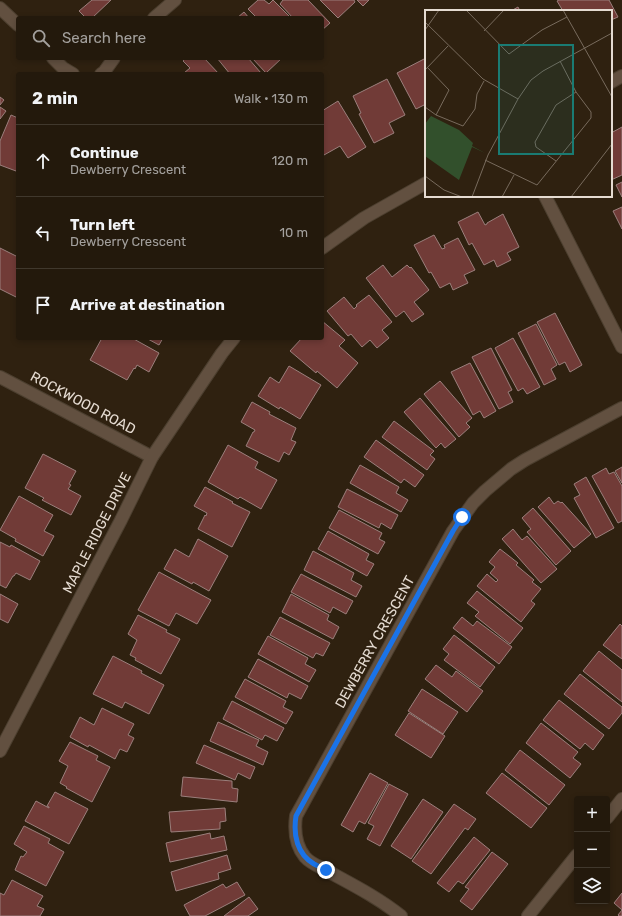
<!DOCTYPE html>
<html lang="en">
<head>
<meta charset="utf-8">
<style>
	body { margin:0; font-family:Rubik,sans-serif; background:#2b2215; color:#f1f3f6 }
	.controls { position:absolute; right:12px; bottom:12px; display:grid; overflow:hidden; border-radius:4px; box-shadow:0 2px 6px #0003 }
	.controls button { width:36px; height:36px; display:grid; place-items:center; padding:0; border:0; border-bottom:1px solid #40382d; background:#23190c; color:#f1f3f6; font:20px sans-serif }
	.stop { position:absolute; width:12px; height:12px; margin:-9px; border:3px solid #1a73e8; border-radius:50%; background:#fff }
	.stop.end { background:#1a73e8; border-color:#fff; box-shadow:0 1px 4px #0008 }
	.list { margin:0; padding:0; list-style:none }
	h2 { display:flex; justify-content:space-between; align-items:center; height:52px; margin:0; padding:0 16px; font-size:17px }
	h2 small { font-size:13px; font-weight:400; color:#a3a09d }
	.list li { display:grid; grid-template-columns:26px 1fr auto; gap:12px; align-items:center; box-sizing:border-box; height:72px; padding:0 16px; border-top:1px solid #40382d }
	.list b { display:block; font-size:15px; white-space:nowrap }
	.list p { margin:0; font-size:13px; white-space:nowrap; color:#a3a09d }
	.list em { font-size:13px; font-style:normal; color:#a3a09d }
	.icon { flex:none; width:22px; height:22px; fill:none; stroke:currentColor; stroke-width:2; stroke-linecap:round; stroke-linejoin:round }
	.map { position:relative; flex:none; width:622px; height:916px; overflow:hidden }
	.search { position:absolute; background:#23190c; box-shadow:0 2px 6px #0003; left:16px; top:16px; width:308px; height:44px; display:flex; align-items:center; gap:10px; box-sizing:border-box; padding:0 14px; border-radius:4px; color:#a3a09d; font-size:15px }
	.panel { position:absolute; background:#23190c; box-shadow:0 2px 6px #0003; left:16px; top:72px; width:308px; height:268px; border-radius:4px }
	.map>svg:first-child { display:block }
</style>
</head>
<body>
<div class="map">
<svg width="622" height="916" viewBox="0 0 622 916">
	<rect width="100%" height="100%" fill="#2f2110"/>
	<g fill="#713b37" stroke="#9b7f7c">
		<polygon points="92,0 111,0 92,18 86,18 79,11"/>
		<polygon points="258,0 264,0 269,4 273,0 291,18 257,18 248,9"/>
		<polygon points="283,0 308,0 330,23 322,30 322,18 293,18 280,4"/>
		<polygon points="320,0 354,0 355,2 338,18"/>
		<polygon points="357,0 369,0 363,6"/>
		<polygon points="559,0 609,0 618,17 611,20 611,11 563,11 557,1"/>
		<polygon points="518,7 520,11 511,11"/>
		<polygon points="244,12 249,18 237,18"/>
		<polygon points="186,58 204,58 219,74 186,74 184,73 190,68 183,61"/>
		<polygon points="217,58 248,58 261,73 230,74"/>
		<polygon points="252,58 282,58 266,73"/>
		<polygon points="426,58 426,104 416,109 397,73"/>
		<polygon points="387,79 405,115 389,123 394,133 374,143 359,114 361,113 353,96"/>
		<polygon points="0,97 4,100 0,105"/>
		<polygon points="338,101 366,147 348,158 340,146 324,155 322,151 322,111"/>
		<polygon points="0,107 6,111 0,119"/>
		<polygon points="11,115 18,118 18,166 16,171 0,165 0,141"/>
		<polygon points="622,127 622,175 611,180 611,133"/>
		<polygon points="622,182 622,197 616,185"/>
		<polygon points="622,207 622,229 613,211"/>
		<polygon points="478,212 485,225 487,224 487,223 503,214 519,247 507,253 511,260 497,267 494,260 484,265 472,243 469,245 458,222"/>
		<polygon points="434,235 442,249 445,248 444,245 458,238 475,270 464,275 468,283 453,290 450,283 440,288 431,272 429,273 414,245"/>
		<polygon points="0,248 18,257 18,293 16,297 0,289"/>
		<polygon points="383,265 392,277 407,265 410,268 411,267 429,290 414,302 424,314 412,322 404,311 396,317 366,278"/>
		<polygon points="369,295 392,322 382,330 389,338 377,348 370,340 362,347 351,334 348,336 327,311 344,297 354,309 357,306 356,305"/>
		<polygon points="555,313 582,365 570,372 565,362 559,365 537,322"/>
		<polygon points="322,321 345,340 339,346 358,363 337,388 317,371 316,373 290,351 302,338 322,338"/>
		<polygon points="536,324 557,365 551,369 556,379 544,385 518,333"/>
		<polygon points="102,338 132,338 159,353 149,372 137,365 135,369 134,368 127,380 90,360"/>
		<polygon points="146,338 163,338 159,345"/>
		<polygon points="513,338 540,387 527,394 523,388 518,391 495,348"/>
		<polygon points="491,348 512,390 508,392 513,402 499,409 472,357"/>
		<polygon points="470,363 496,411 484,418 480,411 473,415 451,372"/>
		<polygon points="289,366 321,385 300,419 280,407 279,409 258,396 270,377 279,383"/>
		<polygon points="440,381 472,418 466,423 470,427 459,437 424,394"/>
		<polygon points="420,398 456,439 445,448 441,443 436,448 404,412"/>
		<polygon points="252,402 270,412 269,414 296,428 291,440 296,442 289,455 284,452 279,462 246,446 253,432 254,432 255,430 241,422"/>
		<polygon points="394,421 434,451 430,455 435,459 427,470 382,437"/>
		<polygon points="376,440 424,475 415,487 404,479 401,483 364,457"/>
		<polygon points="228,445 258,462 255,468 277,480 261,509 240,497 238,499 208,482"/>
		<polygon points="43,454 76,471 69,484 71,485 68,489 81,496 71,515 42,500 44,498 25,488"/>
		<polygon points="360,465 399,487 396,493 408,500 401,512 350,483"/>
		<polygon points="622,467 622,483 615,471"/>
		<polygon points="606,468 609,474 614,472 622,486 622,521 618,523 592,476"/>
		<polygon points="586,477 614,528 596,538 574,498 580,495 574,484"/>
		<polygon points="205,487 233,502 232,503 250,512 232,547 198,529 205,515 206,516 207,513 194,506"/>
		<polygon points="347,489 398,515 391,529 381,523 379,528 338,507"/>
		<polygon points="19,496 53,515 44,531 54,536 43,556 15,541 16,539 0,530"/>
		<polygon points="549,497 554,504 558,501 561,503 562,502 591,534 574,548 538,507"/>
		<polygon points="533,508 571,551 556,565 527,532 531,529 522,518"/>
		<polygon points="339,510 382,533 379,539 385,542 378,554 329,528"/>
		<polygon points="513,529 522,540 527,536 557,569 541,583 502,539"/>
		<polygon points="328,531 369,554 366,560 374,564 367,576 318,549"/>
		<polygon points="198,539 228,556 209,591 193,582 192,584 164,569 175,549 189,557"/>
		<polygon points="0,542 10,547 11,545 40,561 30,580 16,573 14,576 13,576 6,588 0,585"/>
		<polygon points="500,549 518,563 516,565 534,580 532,582 541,589 531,601 535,604 521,622 477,586 487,574 496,582 498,580 490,573 495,567 489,562"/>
		<polygon points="313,551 354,573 351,580 362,586 356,597 304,570"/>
		<polygon points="159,572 211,600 197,624 176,613 169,626 138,610"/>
		<polygon points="301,574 353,601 346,614 333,607 330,613 291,592"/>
		<polygon points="477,591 523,628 510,644 475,616 479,612 467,603"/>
		<polygon points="0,594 18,604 8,623 0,619"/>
		<polygon points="291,594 329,615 327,620 339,627 333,639 282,612"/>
		<polygon points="138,615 167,630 166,632 180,639 161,674 135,660 136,658 130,655 137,640 128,634"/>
		<polygon points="280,617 330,643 323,656 316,653 313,658 270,635"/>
		<polygon points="462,617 473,626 477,621 512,647 499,664 453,628"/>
		<polygon points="620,624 622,626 622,659 603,645"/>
		<polygon points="454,635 495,667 480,687 444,660 449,654 443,649"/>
		<polygon points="268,636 308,658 305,664 316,670 309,682 258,654"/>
		<polygon points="599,651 622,670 622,702 583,671"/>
		<polygon points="113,656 142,671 141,673 164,685 149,714 125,702 122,708 93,694"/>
		<polygon points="258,659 308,686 301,699 289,693 287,698 248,677"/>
		<polygon points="436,665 452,677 456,671 483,691 467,712 425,679"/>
		<polygon points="580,674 622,707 622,713 609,729 564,694"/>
		<polygon points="245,679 286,701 283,707 293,712 286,724 235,697"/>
		<polygon points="422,689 458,712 443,734 408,711"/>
		<polygon points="559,700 604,735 593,750 585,743 580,749 543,720"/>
		<polygon points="232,701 284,728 277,741 265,735 262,740 223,719"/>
		<polygon points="102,708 134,724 128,735 134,738 127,752 120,749 115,759 89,745 88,747 70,737 80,717 94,725"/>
		<polygon points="409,713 445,736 431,758 395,735"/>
		<polygon points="218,722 259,740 256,746 268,752 263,765 210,741"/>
		<polygon points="541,723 578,752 573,758 581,764 570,778 526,743"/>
		<polygon points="70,742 98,756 96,760 110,767 92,802 66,788 67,787 60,783 68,766 59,761"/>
		<polygon points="204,745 255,767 250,779 238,773 235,780 196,763"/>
		<polygon points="520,750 565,785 549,805 505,770"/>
		<polygon points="370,773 388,783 365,824 359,821 353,832 341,825"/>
		<polygon points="502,773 547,808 531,828 486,793"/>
		<polygon points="183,777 232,781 232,788 238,789 237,802 181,796"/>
		<polygon points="389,784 408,794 380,846 367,839 374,826 368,823"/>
		<polygon points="55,792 88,809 69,844 25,821 36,801 49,808 49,807 47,806"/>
		<polygon points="423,799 443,812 411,859 391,846"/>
		<polygon points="454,804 476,819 468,830 465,828 431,874 412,861"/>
		<polygon points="225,808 226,821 220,822 220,829 171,832 169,812"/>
		<polygon points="24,826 50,839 48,843 64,852 46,886 15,870 21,856 23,857 27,852 14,844"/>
		<polygon points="210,833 211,839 224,836 227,850 170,862 166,843"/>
		<polygon points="474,837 490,850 463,884 458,881 449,892 437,883"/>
		<polygon points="492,852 508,864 472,910 460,901 469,889 465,887"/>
		<polygon points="227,855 231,869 218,873 219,879 176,891 171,872"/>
		<polygon points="12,880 43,896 37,906 44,909 40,916 0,916 0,893 4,895"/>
		<polygon points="237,882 245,895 205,916 190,916 184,905 223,884 226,888"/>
		<polygon points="622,893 622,916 619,916 618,915 622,910 614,903"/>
		<polygon points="249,897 258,909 248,916 224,916"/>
	</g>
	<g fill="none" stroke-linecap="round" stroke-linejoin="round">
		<g stroke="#4c3f2f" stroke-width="14">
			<g id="minor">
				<polyline points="0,8 18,25"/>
				<polyline points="154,18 175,0"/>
				<polyline points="53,58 63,68 73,74"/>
				<polyline points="101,74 104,72 114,58"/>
				<polyline points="611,82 622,76"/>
				<polyline points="545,196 622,347"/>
				<polyline points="322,248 364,218 426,183"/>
				<polyline points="0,377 152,457"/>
				<polyline points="0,751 121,520 152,457 222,353 234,338"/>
				<polyline points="607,818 622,799"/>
				<path d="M401,916C380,899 355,886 331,873C322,867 312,865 305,857C295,845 294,831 296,816L453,531L473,503L485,491L511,469L525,460L622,408"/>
				<polyline points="528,916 577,855"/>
			</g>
		</g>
		<use href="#minor" stroke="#625040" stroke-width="12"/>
	</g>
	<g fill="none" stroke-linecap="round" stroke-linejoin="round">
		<path stroke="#1a73e8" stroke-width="5" d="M326,870C322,868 318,866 314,864C297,854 293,835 296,816L453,531L462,517"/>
	</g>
	<g text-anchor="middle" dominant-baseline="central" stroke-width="3.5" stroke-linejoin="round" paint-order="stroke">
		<g font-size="14" fill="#e5dbd1" stroke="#2f2110">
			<text transform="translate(83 403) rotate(28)">ROCKWOOD ROAD</text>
			<text transform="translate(97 533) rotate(-63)">MAPLE RIDGE DRIVE</text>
			<text transform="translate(375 642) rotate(-61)">DEWBERRY CRESCENT</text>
		</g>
	</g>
	<g transform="translate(425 10)">
		<rect width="187" height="187" fill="#2f2110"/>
		<path d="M6,106L34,120L48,133L47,136L60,143L47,137L34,170L0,146V114Z" fill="#32502c"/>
		<path fill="none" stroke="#786b5d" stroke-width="1" d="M41,0L84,44L117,20L142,7M138,0L187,87M0,12L58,69L93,89M0,20L14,0M59,21L79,0M2,57L24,80L11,105M0,60L23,36M0,97L11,105L38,116L50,99L52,84L59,71M60,150L112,175L166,108V102L151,82L135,51M131,151L111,137L110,132L131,95L151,82M0,166L19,180L37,187M47,187L63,145L93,89L106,70L118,61L187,23M77,187L89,165M146,187L187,134"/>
		<path fill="#1a7b73" fill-opacity="0.15" stroke="#1a7b73" stroke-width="2" d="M74,35H148V144H74Z"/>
		<rect width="187" height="187" fill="none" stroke="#e5dbd1" stroke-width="2"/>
	</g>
</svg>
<div class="controls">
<button>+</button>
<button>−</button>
<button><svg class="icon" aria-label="layers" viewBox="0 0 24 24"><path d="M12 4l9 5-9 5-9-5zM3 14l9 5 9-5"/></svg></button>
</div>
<div class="stop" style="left:462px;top:517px"></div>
<div class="stop end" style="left:326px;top:870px"></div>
<div class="search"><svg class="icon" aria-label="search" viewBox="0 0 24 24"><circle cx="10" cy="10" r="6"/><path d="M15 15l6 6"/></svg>Search here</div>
<section class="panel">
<h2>2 min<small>Walk · 130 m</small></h2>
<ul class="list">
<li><svg class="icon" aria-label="ahead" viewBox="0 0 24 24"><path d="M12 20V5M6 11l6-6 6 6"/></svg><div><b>Continue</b><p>Dewberry Crescent</p></div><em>120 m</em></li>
<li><svg class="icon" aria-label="left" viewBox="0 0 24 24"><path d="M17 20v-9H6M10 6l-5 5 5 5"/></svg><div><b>Turn left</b><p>Dewberry Crescent</p></div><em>10 m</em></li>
<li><svg class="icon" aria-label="arrive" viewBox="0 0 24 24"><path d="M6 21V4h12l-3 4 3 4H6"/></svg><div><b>Arrive at destination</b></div></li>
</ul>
</section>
</div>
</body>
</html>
